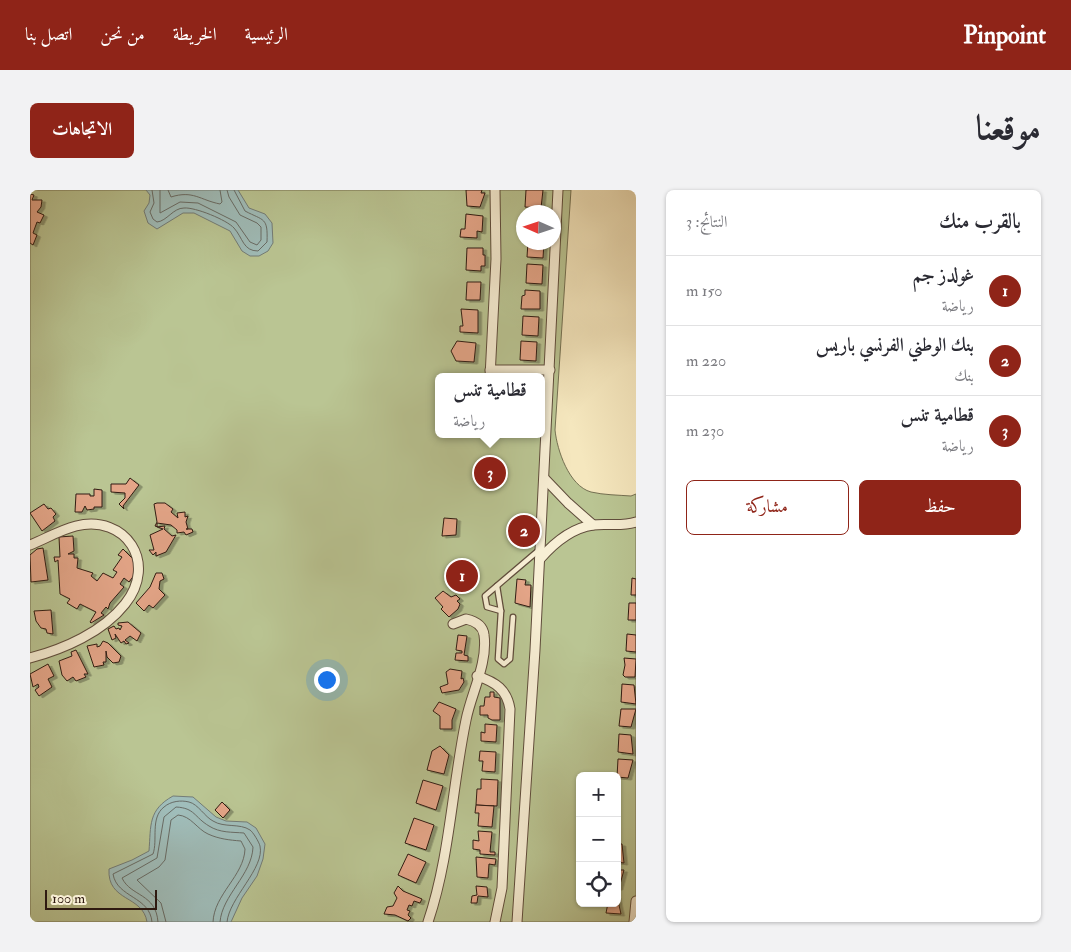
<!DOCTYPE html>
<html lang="ar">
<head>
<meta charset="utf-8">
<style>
	body { margin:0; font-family:"IM FELL Double Pica",Amiri,serif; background:#f2f2f3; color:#2b2b33; direction:rtl }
	.controls { position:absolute; right:15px; bottom:15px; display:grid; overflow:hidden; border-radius:8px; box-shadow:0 1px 4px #0004 }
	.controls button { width:45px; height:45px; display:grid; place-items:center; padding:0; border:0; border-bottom:1px solid #e1e1e2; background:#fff; color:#2b2b33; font:25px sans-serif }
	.compass { position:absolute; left:486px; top:15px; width:45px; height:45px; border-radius:50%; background:#fff; box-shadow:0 1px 4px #0004; rotate:273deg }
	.scale { position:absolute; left:15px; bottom:12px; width:112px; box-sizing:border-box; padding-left:5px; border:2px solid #2f1a11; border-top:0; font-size:14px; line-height:18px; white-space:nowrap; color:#2f1a11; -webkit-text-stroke:4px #f8efd5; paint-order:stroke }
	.you { position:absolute; left:296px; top:489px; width:18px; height:18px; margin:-12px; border:4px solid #fff; border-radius:50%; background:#1a73e8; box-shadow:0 0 0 8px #1a73e833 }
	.badge { display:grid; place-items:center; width:32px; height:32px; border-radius:50%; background:#8f2418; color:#fff; font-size:16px; font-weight:700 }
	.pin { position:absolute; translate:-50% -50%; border:2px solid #fff; box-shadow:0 1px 5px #0006 }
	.popup { position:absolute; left:405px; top:183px; width:110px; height:65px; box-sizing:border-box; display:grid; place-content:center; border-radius:8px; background:#fff; filter:drop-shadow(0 1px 4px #0005); font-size:16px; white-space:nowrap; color:#7c7c81 }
	.popup b { font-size:19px; color:#2b2b33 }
	.popup::after { content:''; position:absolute; left:50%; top:100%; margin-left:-10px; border:10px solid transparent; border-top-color:#fff }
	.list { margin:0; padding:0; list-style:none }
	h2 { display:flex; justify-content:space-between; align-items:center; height:65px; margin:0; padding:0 20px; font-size:21px }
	h2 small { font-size:16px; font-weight:400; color:#7c7c81 }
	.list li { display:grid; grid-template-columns:32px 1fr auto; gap:15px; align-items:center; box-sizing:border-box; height:70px; padding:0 20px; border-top:1px solid #e1e1e2 }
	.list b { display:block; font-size:19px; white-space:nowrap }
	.list p { margin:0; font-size:16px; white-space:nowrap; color:#7c7c81 }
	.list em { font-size:16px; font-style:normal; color:#7c7c81 }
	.actions { display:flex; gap:10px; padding:15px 20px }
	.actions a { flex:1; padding:11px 0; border:1px solid #8f2418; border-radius:8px; text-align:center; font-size:18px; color:#8f2418 }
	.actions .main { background:#8f2418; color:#fff }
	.icon { flex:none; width:28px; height:28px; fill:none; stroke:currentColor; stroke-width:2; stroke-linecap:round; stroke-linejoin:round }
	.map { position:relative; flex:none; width:606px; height:732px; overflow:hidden; direction:ltr; border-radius:8px }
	header { display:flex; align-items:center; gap:30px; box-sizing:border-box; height:70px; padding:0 25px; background:#8f2418; color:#fff }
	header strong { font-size:24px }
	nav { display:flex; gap:28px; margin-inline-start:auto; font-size:18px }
	.intro { display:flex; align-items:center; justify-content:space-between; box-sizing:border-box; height:120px; padding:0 30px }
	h1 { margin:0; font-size:35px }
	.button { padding:12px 22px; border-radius:8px; background:#8f2418; color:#fff; font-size:18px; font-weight:700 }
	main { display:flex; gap:30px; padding:0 30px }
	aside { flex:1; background:#fff; border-radius:8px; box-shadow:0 1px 4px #0004 }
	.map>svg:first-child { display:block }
</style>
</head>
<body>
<header>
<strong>Pinpoint</strong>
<nav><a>الرئيسية</a><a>الخريطة</a><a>من نحن</a><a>اتصل بنا</a></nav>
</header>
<div class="intro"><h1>موقعنا</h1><a class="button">الاتجاهات</a></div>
<main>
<aside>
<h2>بالقرب منك<small>النتائج: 3</small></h2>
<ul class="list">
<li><span class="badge">1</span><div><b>غولدز جم</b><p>رياضة</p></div><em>150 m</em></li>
<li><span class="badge">2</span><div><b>بنك الوطني الفرنسي باريس</b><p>بنك</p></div><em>220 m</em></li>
<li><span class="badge">3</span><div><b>قطامية تنس</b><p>رياضة</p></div><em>230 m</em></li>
</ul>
<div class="actions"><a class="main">حفظ</a><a>مشاركة</a></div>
</aside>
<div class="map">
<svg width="606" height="732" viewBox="0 0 606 732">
	<defs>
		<filter id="shadow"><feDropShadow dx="3.5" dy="2" stdDeviation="0" flood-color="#0004"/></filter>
	</defs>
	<rect width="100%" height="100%" fill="#f5e7be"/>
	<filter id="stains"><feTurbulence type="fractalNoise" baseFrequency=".004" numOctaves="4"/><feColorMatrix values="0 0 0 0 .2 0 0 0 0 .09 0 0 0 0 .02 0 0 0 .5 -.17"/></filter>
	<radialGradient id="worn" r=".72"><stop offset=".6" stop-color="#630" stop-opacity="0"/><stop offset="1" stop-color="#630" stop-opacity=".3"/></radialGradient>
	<path fill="#bac593" stroke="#747052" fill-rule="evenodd" d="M0,0H541L525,240C527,260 539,296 561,302C574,305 588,305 601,306L606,304V732H0ZM493,22H524V52H493ZM409,187H511V244H409ZM550,586H587V713H550Z"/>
	<g fill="#a0bebb" stroke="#737c77">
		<polygon points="116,0 208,0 219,18 235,24 242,33 243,53 238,61 229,66 220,66 212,61 200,41 164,23 153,23 127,39 118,33 114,21 119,13 120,5"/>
		<path d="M143,606L163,607L186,627L196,631L217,632L226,638L235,654L233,669L227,686L212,708L201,732H117C113,705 77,712 79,679L102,670L119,661C121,635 118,620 143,606Z"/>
	</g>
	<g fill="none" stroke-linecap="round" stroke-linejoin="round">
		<g stroke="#686c66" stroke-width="1">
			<path d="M122,0L124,13L120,22L123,29L127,32C137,31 143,18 154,18C165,17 197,30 204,38C213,48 213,61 228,61L237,52C238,27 234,31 215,21L204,0"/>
			<polyline points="130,0 130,23 150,12 168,13 206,32 220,52 227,55 231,50 231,37 227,33 210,25 199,7 197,0"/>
			<path d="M138,0L141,7C163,0 170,10 190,14L192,12L190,0"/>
			<path d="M122,732C120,706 87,708 83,684L123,664C128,650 120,628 134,617C141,611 151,610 159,612C168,614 175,627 183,631C194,638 210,633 220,640C223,642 229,652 230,656C235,678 199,708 197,732"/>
			<path d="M128,732C126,703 101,707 92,688L127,668L134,627L146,617C165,618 164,627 179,636C190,643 202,642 214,643L223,657C222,685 192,705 190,732"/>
			<path d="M136,732L131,713L107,690L129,677L135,670L141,630L148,625C161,626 167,639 178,644C189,649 199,650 211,651L215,659C214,686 184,704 183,732"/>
		</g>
	</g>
	<g fill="#e4a588" stroke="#2f1a11" filter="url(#shadow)">
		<polygon points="436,0 452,0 451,3 455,3 450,17 437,16"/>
		<polygon points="496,0 513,0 511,18 495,17"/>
		<polygon points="0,4 4,5 2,10 12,10 11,17 7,22 14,25 10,33 7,32 3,43 7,45 3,55 0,53"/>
		<polygon points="436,24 453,26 452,42 447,41 447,48 430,47 431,39 435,39"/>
		<polygon points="498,52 514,52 513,68 497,67"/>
		<polygon points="437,58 453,58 453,65 455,65 455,76 451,76 451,81 436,80"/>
		<polygon points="497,74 513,75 512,94 496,93"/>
		<polygon points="437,92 451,92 450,110 436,110"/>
		<polygon points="495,100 510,101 510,119 491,119 492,106 495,105"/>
		<polygon points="431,119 448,120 448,143 430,142 430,136 433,136"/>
		<polygon points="493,126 509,127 508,146 492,145"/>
		<polygon points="427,151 446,153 444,172 426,171 421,161"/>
		<polygon points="491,151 507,152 506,171 490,170"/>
		<polygon points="100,288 109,295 93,316 94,319 89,314 95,308 95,303 81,302 81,294 96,294"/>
		<polygon points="64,299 72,300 72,317 64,317 64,319 57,320 55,316 52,322 45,322 46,304 60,304 60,306 64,306"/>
		<polygon points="127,313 135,313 143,319 141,322 148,328 147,323 155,322 155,327 158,326 156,332 158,339 156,339 162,339 163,342 156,345 154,342 147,343 147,340 141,335 127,333 127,337 135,336 134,339 142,346 146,345 136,362 126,366 126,362 123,365 119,360 124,360 120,345 133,339 125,336 127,332 124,314"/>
		<polygon points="14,314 18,319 21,318 26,324 23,327 25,331 12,341 0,323"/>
		<polygon points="414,328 427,329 426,345 412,346"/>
		<polygon points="43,346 44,361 38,364 44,364 44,368 48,368 47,378 63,383 61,386 67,391 73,383 83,388 87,382 83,380 92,367 88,365 93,359 103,369 105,384 99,392 94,388 90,394 94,397 80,413 78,419 76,417 71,423 74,425 61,433 60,432 66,422 50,414 47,419 37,413 40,409 30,404 28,370 25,372 24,367 30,367 29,347"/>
		<polygon points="13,358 18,390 1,392 0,365 7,359"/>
		<polygon points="126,383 132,383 134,389 130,391 129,399 135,405 123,418 119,415 114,421 106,413 120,397"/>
		<polygon points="602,388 606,389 606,405 601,405"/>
		<polygon points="487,389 496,390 495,395 501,395 500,417 485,413"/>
		<polygon points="413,401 421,407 426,405 430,409 427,411 430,414 428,419 419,427 411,419 413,417 405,408"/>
		<polygon points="599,413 606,413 606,430 598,430"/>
		<polygon points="21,420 23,444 17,443 16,439 11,438 6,431 4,421"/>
		<polygon points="98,432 111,443 107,451 100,446 95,450 99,453 96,454 94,451 91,453 85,444 86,448 82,450 78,439 84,436 86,439 89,438 90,440 92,436 88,435 88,433"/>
		<polygon points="597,444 606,445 606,462 596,461"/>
		<polygon points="428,445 437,446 434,465 438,466 438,471 425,470 426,463 432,463 432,461 426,460"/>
		<polygon points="73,451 78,453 91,466 89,472 83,473 77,467 76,461 76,472 73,472 74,475 64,477 57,456 67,454 67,457 70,456"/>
		<polygon points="46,460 58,484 54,484 56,487 46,491 43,487 37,491 32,485 29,471 42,466 41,462"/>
		<polygon points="594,468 606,469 605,487 595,487 593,485 595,475"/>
		<polygon points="18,474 24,486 18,489 22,497 9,506 5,500 9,497 8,494 3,497 0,484"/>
		<polygon points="420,479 432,481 431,489 433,488 434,492 429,500 412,503 410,497 418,494 416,482"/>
		<polygon points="592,494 604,495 606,514 591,512"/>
		<polygon points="460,502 464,502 464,507 470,508 470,530 462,530 458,528 458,525 450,525 450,516 454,516 455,507 460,507"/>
		<polygon points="409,512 426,519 422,530 422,539 410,539 410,526 403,521"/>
		<polygon points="591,519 606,519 601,537 589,536"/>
		<polygon points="455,534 467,535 466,552 451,551 451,542 455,543"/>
		<polygon points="589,544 601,545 603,564 588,562"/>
		<polygon points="410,556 419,565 414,584 397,580 402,561"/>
		<polygon points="450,561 466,562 465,582 452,581 453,571 449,571"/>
		<polygon points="588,569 603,570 598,588 587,587"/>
		<polygon points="451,589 468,590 467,616 446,615 447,599 451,599"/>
		<polygon points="393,590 413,596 406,620 386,613"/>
		<polygon points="192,612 200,620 193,628 185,620"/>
		<polygon points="446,615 464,616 462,637 448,636 449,623 445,623"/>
		<polygon points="384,628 404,635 396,660 375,653"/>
		<polygon points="448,641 462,642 460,662 465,662 465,665 450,664 450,660 443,659 443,650 449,651"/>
		<polygon points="587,654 592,654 594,673 587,672"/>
		<polygon points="378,664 396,672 386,693 368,685"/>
		<polygon points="446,667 466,669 465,675 459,674 458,688 447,687"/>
		<polygon points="587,680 594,680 589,698 587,698"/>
		<polygon points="368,696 373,701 392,709 390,713 384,711 382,716 379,715 377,720 380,721 378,725 381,728 378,731 365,725 354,724 357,717 363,716 367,708 364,703"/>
		<polygon points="446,696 457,697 458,707 448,706 447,713 441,713 442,706 447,705"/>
		<polygon points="587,706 591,724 576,723 578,713 587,713"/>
	</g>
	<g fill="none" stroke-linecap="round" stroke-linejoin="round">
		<g stroke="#604d3c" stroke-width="7">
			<g id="service">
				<polyline points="467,396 471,421 468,469 474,474 480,469 483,427"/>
				<polyline points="471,421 457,417 455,406 509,360"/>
			</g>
		</g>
		<g stroke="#604d3c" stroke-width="11">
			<g id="minor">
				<polyline points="460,180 520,180"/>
				<polyline points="460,187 466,69 465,0"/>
				<polyline points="515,289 538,313 563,335"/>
				<path d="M0,355C15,349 30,340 46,336C96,324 128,373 95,414C73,442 34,459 0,468"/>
				<path d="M510,369C523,354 542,338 563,335C577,333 591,337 606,332"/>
				<path d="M447,486C466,492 477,500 480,519L472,698L465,732"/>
				<path d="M398,732C420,667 422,597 436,530C441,504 458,473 454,445C453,435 445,431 436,429L423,434"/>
				<polyline points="487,732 505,460 528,0"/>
				<polyline points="604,732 606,711"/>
			</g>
		</g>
		<use href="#service" stroke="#f8efd5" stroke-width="4.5"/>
		<use href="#minor" stroke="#f8efd5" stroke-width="9"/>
	</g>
	<rect width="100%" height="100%" filter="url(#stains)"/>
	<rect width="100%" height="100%" fill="url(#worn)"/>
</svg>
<div class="controls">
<button>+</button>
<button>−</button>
<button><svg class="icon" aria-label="locate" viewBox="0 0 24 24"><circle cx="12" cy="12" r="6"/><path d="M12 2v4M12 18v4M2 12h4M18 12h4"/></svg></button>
</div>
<svg class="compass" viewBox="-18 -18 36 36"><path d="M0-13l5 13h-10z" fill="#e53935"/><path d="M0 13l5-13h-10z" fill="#7c7c81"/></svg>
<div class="scale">100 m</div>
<div class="you"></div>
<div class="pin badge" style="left:432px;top:386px">1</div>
<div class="pin badge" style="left:494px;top:341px">2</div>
<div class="pin badge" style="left:460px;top:283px">3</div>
<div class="popup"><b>قطامية تنس</b>رياضة</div>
</div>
</main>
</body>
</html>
